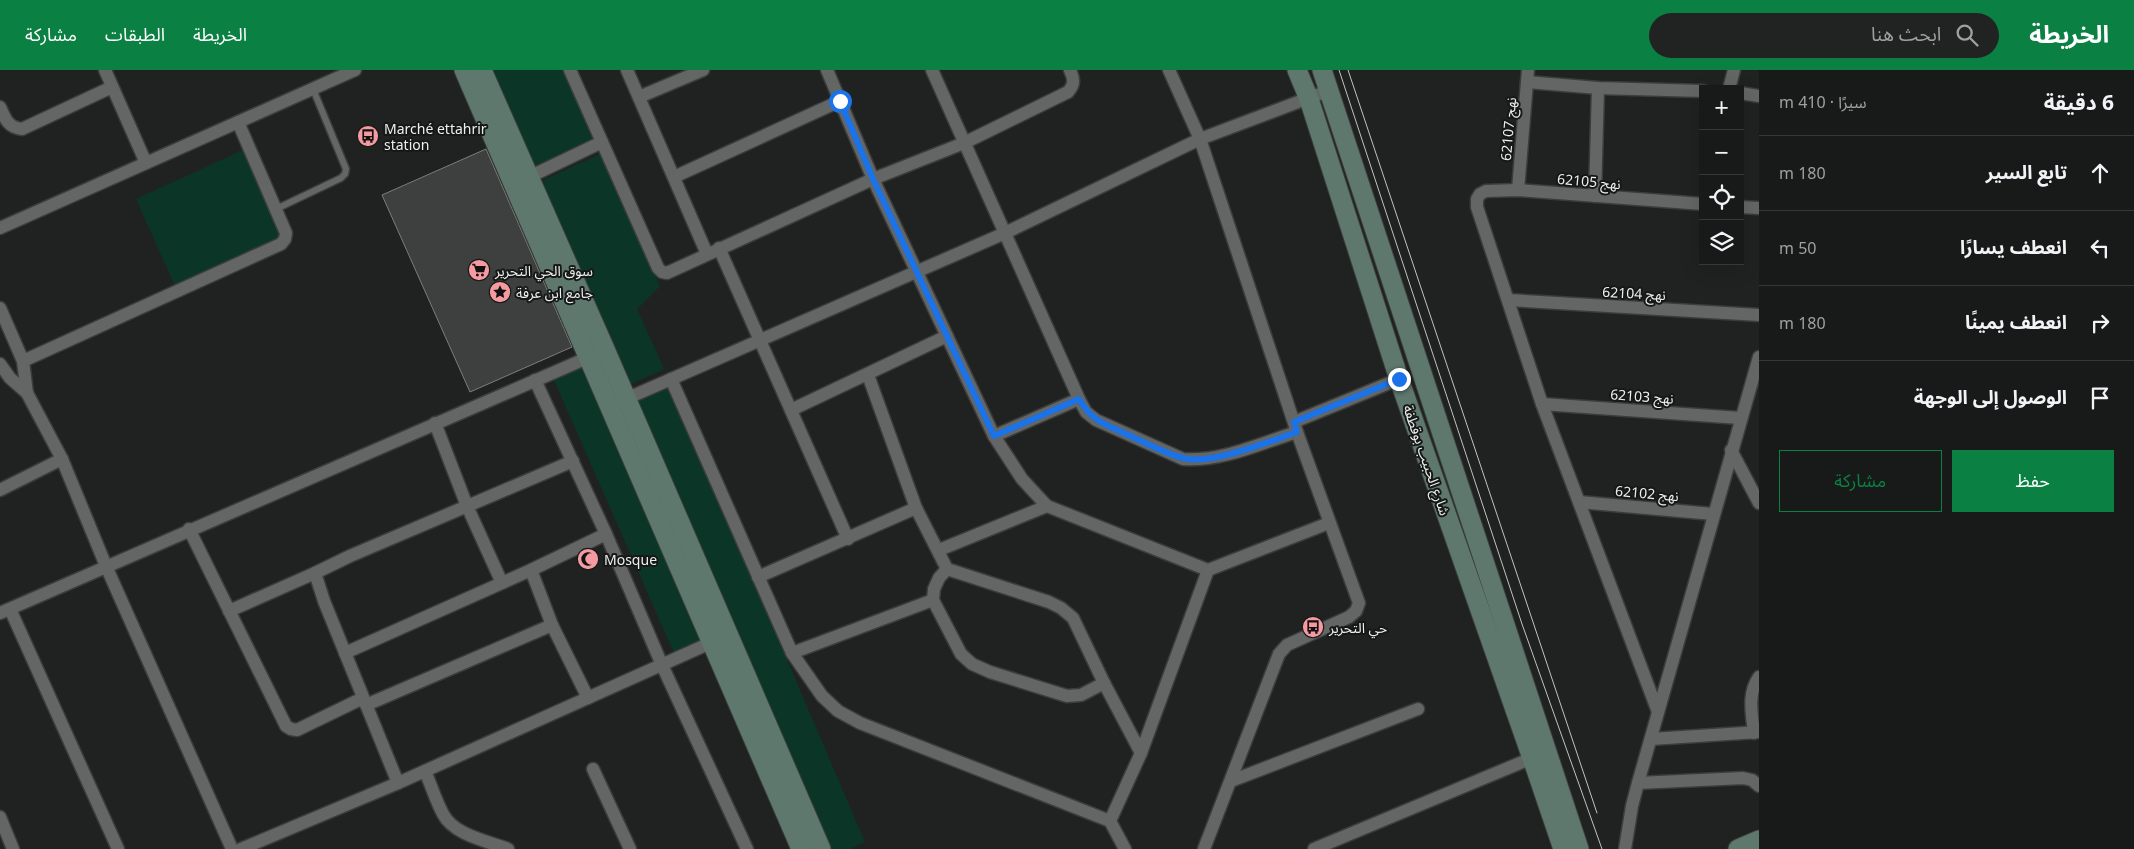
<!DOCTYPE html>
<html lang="ar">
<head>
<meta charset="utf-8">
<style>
	body { margin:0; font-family:"Noto Sans","Noto Sans Arabic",sans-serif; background:#202321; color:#f1f3f6; direction:rtl }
	.controls { position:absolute; right:15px; top:15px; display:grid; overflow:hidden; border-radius:0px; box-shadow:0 5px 20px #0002 }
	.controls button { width:45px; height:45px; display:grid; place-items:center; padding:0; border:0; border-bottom:1px solid #363837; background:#171a18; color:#f1f3f6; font:25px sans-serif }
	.stop { position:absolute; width:15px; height:15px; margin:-11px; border:4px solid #1a73e8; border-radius:50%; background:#fff }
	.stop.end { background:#1a73e8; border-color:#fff; box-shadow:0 1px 5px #0008 }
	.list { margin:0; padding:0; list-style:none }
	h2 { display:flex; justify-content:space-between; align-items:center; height:65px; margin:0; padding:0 20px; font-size:21px }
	h2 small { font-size:16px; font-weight:400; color:#9ea1a2 }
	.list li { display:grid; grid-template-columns:32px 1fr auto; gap:15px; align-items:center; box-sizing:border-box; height:75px; padding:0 20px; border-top:1px solid #363837 }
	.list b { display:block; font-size:19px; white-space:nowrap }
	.list em { font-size:16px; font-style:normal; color:#9ea1a2 }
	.actions { display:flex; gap:10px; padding:15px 20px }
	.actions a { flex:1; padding:11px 0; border:1px solid #0b8043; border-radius:0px; text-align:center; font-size:18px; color:#0b8043 }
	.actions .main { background:#0b8043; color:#fff }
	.icon { flex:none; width:28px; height:28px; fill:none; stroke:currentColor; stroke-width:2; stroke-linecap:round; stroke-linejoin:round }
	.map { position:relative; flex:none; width:1759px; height:779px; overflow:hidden; direction:ltr }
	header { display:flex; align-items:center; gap:30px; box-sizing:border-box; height:70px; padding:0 25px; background:#0b8043; color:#fff }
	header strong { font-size:24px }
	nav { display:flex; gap:28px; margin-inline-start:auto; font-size:18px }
	.search { width:350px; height:45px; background:#202321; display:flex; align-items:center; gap:12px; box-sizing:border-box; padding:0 18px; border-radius:28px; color:#9ea1a2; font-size:19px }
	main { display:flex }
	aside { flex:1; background:#171a18 }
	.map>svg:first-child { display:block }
</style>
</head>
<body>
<header>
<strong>الخريطة</strong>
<div class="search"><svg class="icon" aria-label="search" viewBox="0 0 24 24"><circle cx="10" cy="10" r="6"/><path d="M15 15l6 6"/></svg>ابحث هنا</div>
<nav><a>الخريطة</a><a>الطبقات</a><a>مشاركة</a></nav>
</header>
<main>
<aside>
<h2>6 دقيقة<small>سيرًا · 410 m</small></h2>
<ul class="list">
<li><svg class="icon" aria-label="ahead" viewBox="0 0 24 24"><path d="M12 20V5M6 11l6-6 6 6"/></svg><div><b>تابع السير</b></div><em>180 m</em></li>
<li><svg class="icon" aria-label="left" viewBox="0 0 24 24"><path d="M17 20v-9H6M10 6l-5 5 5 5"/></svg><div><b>انعطف يسارًا</b></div><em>50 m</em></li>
<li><svg class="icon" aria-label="right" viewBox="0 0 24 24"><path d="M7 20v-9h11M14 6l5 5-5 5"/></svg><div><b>انعطف يمينًا</b></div><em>180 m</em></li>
<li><svg class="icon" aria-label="arrive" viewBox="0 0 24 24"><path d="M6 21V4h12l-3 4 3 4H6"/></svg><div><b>الوصول إلى الوجهة</b></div></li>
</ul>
<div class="actions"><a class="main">حفظ</a><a>مشاركة</a></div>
</aside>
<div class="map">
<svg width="1759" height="779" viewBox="0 0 1759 779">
	<rect width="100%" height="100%" fill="#1f2220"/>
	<g fill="#0b3627">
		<polygon points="492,0 565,0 595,69 533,97"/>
		<polygon points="243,80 283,167 175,216 136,129"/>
		<polygon points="600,84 660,216 637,239 664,299 629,315 541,111"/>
		<polygon points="584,296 705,569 674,583 554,310"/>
		<polygon points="669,314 865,772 850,779 831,779 636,330"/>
	</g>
	<polygon fill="#3d403e" stroke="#7b7e7d" points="486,79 572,277 470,322 382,125"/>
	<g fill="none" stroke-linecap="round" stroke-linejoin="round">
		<g stroke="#3b3d3c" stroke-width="9">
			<polyline id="lane" points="276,139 341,108 345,104 346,99 313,19"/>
		</g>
		<g stroke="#3b3d3c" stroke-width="15">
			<g id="street">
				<polyline points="105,0 146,93"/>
				<path d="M570,0L658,198L662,202L667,203L873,109L964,73L1068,22C1075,14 1074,9 1070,0"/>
				<polyline points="627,0 707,184"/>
				<polyline points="827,0 873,109 994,366 1022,409 1047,436 1208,500 1329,453"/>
				<path d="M932,0L1079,329L1086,342L1096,350L1183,389C1222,392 1261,373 1297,362"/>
				<polyline points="1169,0 1200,69 1297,362 1359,533 1356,541 1349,547 1287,575 1279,584 1204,779"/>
				<polyline points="1527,12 1598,18 1703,21"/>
				<polyline points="1729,19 1734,0"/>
				<polyline points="1740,23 1759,26"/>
				<polyline points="639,27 703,0"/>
				<path d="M0,37C5,48 8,58 22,59L112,17"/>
				<polyline points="529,107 602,72"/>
				<polyline points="674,107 840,31"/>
				<polyline points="1518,120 1528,0"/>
				<polyline points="1595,126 1598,18"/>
				<polyline points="1740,137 1759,138"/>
				<polyline points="0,158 355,0"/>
				<polyline points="719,178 848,469"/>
				<polyline points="1508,230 1759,245"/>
				<polyline points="0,238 23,291 27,323 62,389 106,496 232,779"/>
				<polyline points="23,291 281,174 285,169 286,163 238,52"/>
				<polyline points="0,294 10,308 27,323"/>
				<polyline points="868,305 916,438 947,499 1049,532 1061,538 1073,548 1104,613 1141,683"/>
				<polyline points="671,309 792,583 822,626 838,641 860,653 1110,751 1125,779"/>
				<polyline points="535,310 606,464 662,595 747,779"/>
				<polyline points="621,331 1005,163 1200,69 1330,20"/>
				<polyline points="1542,334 1740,348"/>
				<polyline points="791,340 947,266"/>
				<polyline points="1294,352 1399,309"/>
				<polyline points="435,353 467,436 502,513"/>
				<polyline points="994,366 1079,329"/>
				<polyline points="1731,380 1759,433"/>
				<polyline points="0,420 62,389"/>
				<polyline points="1579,432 1713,444"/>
				<polyline points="189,459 286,656 291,659 297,660 363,628"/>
				<polyline points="939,480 1047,436"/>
				<polyline points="947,499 939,508 934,519 933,530 961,584 972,594 990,602 1067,626 1081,625 1104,613"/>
				<polyline points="531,500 606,464"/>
				<polyline points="758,507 916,438"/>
				<polyline points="10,539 118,779"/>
				<polyline points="229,541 315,503"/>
				<polyline points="0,543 594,285"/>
				<polyline points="345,583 531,500 552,555 588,628"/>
				<polyline points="792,583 933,530"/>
				<polyline points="366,635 552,555"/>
				<polyline points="1658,642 1542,334 1477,137 1477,129 1480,124 1486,121 1518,120 1703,134"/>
				<path d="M1754,663C1752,644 1747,624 1759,607"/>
				<polyline points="1651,669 1759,662"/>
				<polyline points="593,699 630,779"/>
				<path d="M425,701C431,715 436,731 443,744C454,765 487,771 508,779"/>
				<polyline points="1231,711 1418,639"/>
				<polyline points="398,713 324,531 315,503 350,486 573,391"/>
				<polyline points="1638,713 1743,708 1752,710 1759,716"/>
				<polyline points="0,747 13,779"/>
				<polyline points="1110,751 1141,683 1208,500"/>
				<polyline points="241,779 398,713 717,570"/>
				<polyline points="1314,779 1532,688"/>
				<polyline points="1625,779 1632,736 1638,713 1759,287"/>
			</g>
		</g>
		<g stroke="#3b3d3c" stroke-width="21">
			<g id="secondary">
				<polyline points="464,0 801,779"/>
				<polyline points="482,0 605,279 821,779"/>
				<polyline points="1297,0 1309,29 1399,309 1532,688 1563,779"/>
				<polyline points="1322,0 1579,779"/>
				<polyline points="1738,779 1759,770"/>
			</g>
		</g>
		<use href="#lane" stroke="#636665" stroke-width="6"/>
		<use href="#street" stroke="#636665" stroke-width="12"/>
		<use href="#secondary" stroke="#5e786e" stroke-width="19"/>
		<g stroke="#c1c3c2" stroke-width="1">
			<polyline points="1339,0 1522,554 1602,779"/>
			<polyline points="1348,0 1597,743"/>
		</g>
	</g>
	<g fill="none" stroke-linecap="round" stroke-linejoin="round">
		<path stroke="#1a73e8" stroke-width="6" d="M840,31L873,109L994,366L1079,329C1092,351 1104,354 1126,364C1144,372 1164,383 1183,388C1209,396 1270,371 1297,362L1294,352L1399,309"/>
	</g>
	<defs>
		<g id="bus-disc" transform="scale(1.125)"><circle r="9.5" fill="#f49aa0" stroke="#161817"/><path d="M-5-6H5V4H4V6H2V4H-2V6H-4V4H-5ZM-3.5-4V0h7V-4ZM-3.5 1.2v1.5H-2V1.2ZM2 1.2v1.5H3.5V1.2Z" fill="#111"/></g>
		<g id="supermarket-disc" transform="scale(1.125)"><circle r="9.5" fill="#f49aa0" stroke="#161817"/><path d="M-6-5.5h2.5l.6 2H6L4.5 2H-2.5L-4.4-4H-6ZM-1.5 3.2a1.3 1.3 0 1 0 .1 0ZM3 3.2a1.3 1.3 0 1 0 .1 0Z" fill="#111"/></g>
		<g id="sight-disc" transform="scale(1.125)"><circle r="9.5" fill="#f49aa0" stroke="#161817"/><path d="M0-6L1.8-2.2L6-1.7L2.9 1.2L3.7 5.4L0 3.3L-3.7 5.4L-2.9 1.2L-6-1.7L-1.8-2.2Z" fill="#111"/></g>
		<g id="mosque-disc" transform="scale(1.125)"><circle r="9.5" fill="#f49aa0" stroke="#161817"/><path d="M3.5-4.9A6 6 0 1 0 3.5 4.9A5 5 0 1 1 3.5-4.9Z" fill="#111"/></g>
	</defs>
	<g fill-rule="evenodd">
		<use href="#bus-disc" x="368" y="66"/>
		<use href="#supermarket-disc" x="479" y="200"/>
		<use href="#sight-disc" x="500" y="222"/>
		<use href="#mosque-disc" x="588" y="489"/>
		<use href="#bus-disc" x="1313" y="557"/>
	</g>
	<g text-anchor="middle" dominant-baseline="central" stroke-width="4" stroke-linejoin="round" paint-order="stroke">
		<g font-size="14" fill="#edefee" stroke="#161817" text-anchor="start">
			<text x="384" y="58">Marché ettahrir<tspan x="384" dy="16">station</tspan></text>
			<text x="495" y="200">سوق الحي التحرير</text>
			<text x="516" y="222">جامع ابن عرفة</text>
			<text x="604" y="489">Mosque</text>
			<text x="1329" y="557">حي التحرير</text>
		</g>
		<g font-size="14" fill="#edefee" stroke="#161817">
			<text transform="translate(1508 59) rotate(-85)">نهج 62107</text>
			<text transform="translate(1589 111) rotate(5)">نهج 62105</text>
			<text transform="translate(1634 223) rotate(3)">نهج 62104</text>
			<text transform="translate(1642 326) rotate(4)">نهج 62103</text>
			<text transform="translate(1427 390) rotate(71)">شارع الحبيب بوقطفة</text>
			<text transform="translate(1647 423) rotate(5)">نهج 62102</text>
		</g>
	</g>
</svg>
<div class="controls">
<button>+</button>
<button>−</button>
<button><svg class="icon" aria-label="locate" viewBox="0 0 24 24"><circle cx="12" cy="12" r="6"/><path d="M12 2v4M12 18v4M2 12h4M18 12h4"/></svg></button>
<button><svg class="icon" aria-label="layers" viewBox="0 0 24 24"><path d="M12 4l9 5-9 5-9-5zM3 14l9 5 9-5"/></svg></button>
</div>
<div class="stop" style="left:840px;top:31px"></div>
<div class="stop end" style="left:1399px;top:309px"></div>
</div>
</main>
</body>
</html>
